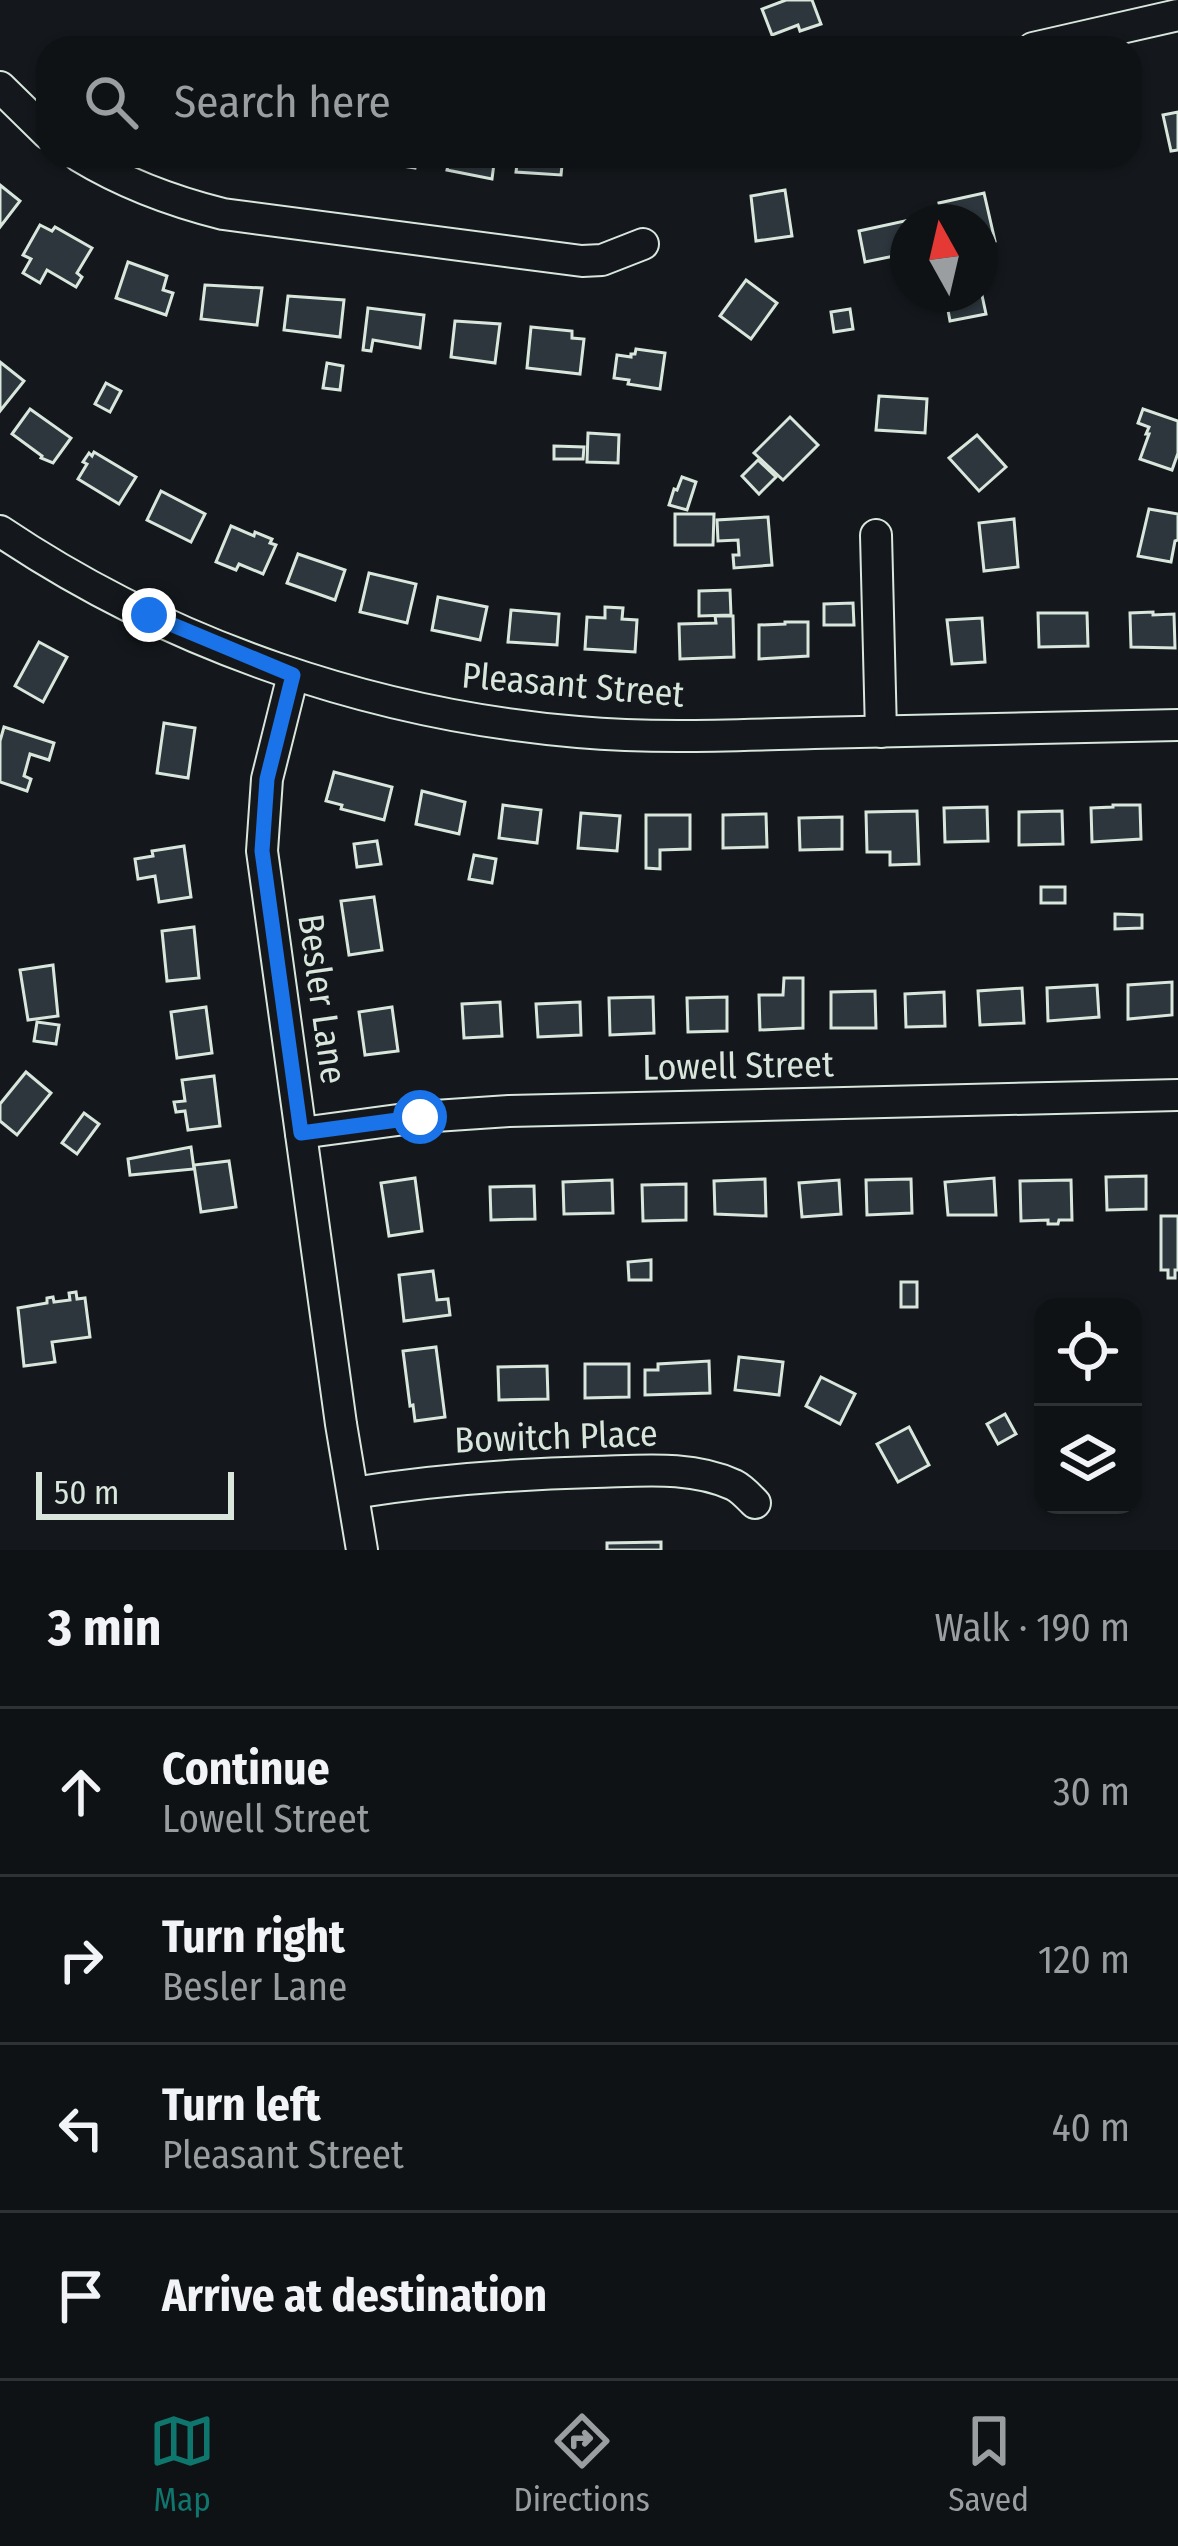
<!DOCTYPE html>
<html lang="en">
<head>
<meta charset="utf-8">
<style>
	body { margin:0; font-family:"Fira Sans Condensed",sans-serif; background:#1d2022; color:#f1f3f6 }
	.controls { position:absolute; right:36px; bottom:36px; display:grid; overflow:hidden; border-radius:24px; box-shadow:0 3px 9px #0004 }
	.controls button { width:108px; height:108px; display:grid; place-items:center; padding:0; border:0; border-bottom:3px solid #2f3234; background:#0f1215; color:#f1f3f6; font:60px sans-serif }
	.compass { position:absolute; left:890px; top:204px; width:108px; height:108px; border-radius:50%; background:#0f1215; box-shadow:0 3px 9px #0004; rotate:352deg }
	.scale { position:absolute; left:36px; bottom:30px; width:198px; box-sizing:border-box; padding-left:12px; border:6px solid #d8e6dc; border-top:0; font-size:33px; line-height:42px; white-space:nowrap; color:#d8e6dc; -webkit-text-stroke:9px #14181c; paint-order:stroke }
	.stop { position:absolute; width:36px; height:36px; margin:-27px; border:9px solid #1a73e8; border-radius:50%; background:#fff }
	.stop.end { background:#1a73e8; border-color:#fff; box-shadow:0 3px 12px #0008 }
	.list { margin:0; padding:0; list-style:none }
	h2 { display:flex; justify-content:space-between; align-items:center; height:156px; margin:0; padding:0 48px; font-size:51px }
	h2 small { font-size:39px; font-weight:400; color:#9b9ea0 }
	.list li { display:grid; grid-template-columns:78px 1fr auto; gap:36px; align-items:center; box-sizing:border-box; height:168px; padding:0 48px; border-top:3px solid #2f3234 }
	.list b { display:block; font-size:45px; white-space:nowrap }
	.list p { margin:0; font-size:39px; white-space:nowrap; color:#9b9ea0 }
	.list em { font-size:39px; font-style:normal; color:#9b9ea0 }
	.icon { flex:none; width:66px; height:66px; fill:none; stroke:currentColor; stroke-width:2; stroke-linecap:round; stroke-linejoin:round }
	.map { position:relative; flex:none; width:1178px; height:1550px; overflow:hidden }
	.search { position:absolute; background:#0f1215; box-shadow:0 3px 9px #0004; left:36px; right:36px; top:36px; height:132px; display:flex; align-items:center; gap:30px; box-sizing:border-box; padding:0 42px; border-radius:36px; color:#9b9ea0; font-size:45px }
	.sheet { height:828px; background:#0f1215 }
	nav { display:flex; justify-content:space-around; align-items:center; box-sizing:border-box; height:168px; border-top:3px solid #2f3234; background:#0f1215; font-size:33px; color:#9b9ea0 }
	nav a { display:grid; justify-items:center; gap:6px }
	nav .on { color:#0f766e }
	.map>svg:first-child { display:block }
</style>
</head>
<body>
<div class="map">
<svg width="1178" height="1550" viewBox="0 0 1178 1550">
	<rect width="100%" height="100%" fill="#14181c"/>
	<g fill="#2c363c" stroke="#d8e6dc" stroke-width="3">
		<polygon points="786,0 812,0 821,24 800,31 798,25 772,35 762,9"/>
		<polygon points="1178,112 1178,150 1171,151 1163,115"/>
		<polygon points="372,156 417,156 415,168 371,161"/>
		<polygon points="450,156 495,156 492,179 447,170"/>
		<polygon points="518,156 563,156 561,175 516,172"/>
		<polygon points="0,185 20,201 0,227"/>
		<polygon points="785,190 792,236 756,241 751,196"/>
		<polygon points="984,193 995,241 980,244 980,222 943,222 939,203"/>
		<polygon points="909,220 908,266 897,269 894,256 865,262 859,231"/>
		<polygon points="40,225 52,231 55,227 92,248 77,273 82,277 76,287 47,270 40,283 23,273 31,259 23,255"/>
		<polygon points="128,262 167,276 163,290 173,293 166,315 116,298"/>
		<polygon points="746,280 777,303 751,339 720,316"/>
		<polygon points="205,285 262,288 257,325 201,319"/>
		<polygon points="980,286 986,314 950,321 945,294 980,294"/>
		<polygon points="288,296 344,300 340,337 284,330"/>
		<polygon points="368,308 424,315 420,348 373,340 371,351 363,350"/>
		<polygon points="850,309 853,329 834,332 831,312"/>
		<polygon points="455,321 500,324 495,363 451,357"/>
		<polygon points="531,327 572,331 572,338 584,339 580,374 527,368"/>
		<polygon points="636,349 665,353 660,389 628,384 629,380 614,378 617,355 631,357 631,354 635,354"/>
		<polygon points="0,362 24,381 0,411"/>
		<polygon points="327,363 343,366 340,390 323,388"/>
		<polygon points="106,383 121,391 110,412 95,404"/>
		<polygon points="879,396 927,399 925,433 876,430"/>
		<polygon points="30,409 71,438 53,463 41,458 42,456 12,434"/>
		<polygon points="1143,409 1178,421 1178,453 1172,470 1140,459 1149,434 1146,434 1149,427 1138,423"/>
		<polygon points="790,417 818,445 783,480 754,453"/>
		<polygon points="588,433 619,435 618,463 587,462"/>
		<polygon points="977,435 1006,467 979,491 949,458"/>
		<polygon points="554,446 584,447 583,459 554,459"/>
		<polygon points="94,452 136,477 119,504 78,479 87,464 83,462 89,453 92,456"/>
		<polygon points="758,460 776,477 759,494 742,476"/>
		<polygon points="682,477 696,482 687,510 669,505 674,489 677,490"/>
		<polygon points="161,491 205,514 191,542 147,520"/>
		<polygon points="1149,509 1178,514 1178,540 1175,541 1171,562 1138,556"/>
		<polygon points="675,514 714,514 713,545 675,545"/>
		<polygon points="768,517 772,565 734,568 733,555 739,555 738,540 718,541 717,520"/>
		<polygon points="1014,519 1018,567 984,571 979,523"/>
		<polygon points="231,526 254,536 255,532 272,539 270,543 276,545 263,574 239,564 236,570 216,562"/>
		<polygon points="298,554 345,570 335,600 287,583"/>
		<polygon points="369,573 416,584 407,623 360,612"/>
		<polygon points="730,590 731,615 699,616 699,591"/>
		<polygon points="438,597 487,607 480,640 432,630"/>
		<polygon points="853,603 854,625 824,625 824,604"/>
		<polygon points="605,607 623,608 622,619 637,620 635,652 585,649 587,617 605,618"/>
		<polygon points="511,610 559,614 557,645 508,642"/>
		<polygon points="1153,612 1153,615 1174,614 1175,648 1131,647 1130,613"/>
		<polygon points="1038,613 1087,613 1088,646 1039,647"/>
		<polygon points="715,616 733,616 734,657 680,659 679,624 716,623"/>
		<polygon points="982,618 985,662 952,664 947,620"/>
		<polygon points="785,622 808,622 808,656 759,659 759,625 785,624"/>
		<polygon points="39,642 67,657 43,702 15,686"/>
		<polygon points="164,723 195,728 188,778 157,773"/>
		<polygon points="4,727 54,743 49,760 30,754 24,776 31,779 27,791 0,782 0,741"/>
		<polygon points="334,772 392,787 384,820 341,809 342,805 326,801"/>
		<polygon points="422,791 465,802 459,834 416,824"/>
		<polygon points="503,805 541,810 537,843 499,838"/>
		<polygon points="1113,805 1140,805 1141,839 1092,842 1091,808 1113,807"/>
		<polygon points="987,807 988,841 945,842 944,808"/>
		<polygon points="917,811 919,864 890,865 890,852 867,852 866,812"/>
		<polygon points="1062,811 1063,844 1019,845 1019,812"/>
		<polygon points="581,813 620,816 617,851 578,848"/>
		<polygon points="766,814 767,847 723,848 723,815"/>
		<polygon points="646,815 690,815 690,849 660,850 660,869 646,868"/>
		<polygon points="842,817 842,849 800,850 799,818"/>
		<polygon points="377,841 381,864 357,867 354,844"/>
		<polygon points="184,846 191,897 159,902 155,876 138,879 135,859 153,856 152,851"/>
		<polygon points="474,855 496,859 492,883 469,879"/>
		<rect x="1041" y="887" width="24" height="16"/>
		<polygon points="374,897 382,950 349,955 341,901"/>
		<polygon points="1115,914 1142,915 1142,928 1115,929"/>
		<polygon points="194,927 199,978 167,981 162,931"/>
		<polygon points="53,965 58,1016 28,1020 20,970"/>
		<polygon points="784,978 803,978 803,1028 760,1030 759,995 783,995"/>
		<polygon points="1172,982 1172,1015 1128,1019 1128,985"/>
		<polygon points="1097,985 1099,1017 1048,1021 1047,988"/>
		<polygon points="1022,988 1024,1023 980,1025 978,991"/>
		<polygon points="875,991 876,1028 831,1028 831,992"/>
		<polygon points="944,992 945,1026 906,1027 905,994"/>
		<polygon points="653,997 654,1033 610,1035 609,998"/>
		<polygon points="727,997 727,1031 688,1032 687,998"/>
		<polygon points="500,1002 502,1036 464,1038 462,1004"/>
		<polygon points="580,1002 581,1035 538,1037 536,1004"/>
		<polygon points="206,1007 212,1053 177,1058 171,1012"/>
		<polygon points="392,1007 398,1051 365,1055 359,1012"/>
		<polygon points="37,1022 59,1025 56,1044 34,1041"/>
		<polygon points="26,1072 51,1093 17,1135 0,1121 0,1104"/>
		<polygon points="214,1076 220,1126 188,1130 185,1111 176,1112 174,1102 185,1101 182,1080"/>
		<polygon points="84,1113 99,1124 77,1154 62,1143"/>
		<polygon points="191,1147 194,1169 130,1175 128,1159"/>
		<polygon points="229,1161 236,1207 201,1212 194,1165"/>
		<polygon points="1146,1176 1146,1209 1107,1210 1106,1177"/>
		<polygon points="415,1178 422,1231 389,1236 381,1183"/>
		<polygon points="994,1178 996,1215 948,1215 945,1182"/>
		<polygon points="765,1179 766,1216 715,1214 714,1181"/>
		<polygon points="911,1179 912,1213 867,1215 866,1180"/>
		<polygon points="612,1180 613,1213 564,1214 563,1182"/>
		<polygon points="839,1180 841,1214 802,1217 799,1183"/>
		<polygon points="1071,1180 1072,1220 1059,1220 1058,1224 1048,1224 1048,1220 1021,1221 1020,1181"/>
		<polygon points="686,1184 686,1220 643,1221 642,1185"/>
		<polygon points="534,1186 535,1219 491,1220 490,1187"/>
		<polygon points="1161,1216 1178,1216 1178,1270 1175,1270 1175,1278 1168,1278 1168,1270 1161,1270"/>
		<polygon points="651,1260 651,1280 629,1280 628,1262"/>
		<polygon points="433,1271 437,1300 448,1299 450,1315 404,1321 399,1275"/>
		<rect x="901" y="1282" width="16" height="25"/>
		<polygon points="76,1292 77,1299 85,1298 90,1337 52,1342 55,1362 24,1366 18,1308 47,1303 47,1298 53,1297 54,1302 70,1300 69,1293"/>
		<polygon points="436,1347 445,1417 415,1421 413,1405 410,1406 403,1351"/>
		<polygon points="739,1357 783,1362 779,1395 735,1390"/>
		<polygon points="709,1361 710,1393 645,1395 645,1370 658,1370 658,1364"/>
		<polygon points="585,1364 629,1364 629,1397 585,1398"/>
		<polygon points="547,1366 548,1399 499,1400 498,1367"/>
		<polygon points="821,1377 855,1394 840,1424 806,1406"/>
		<polygon points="1005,1414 1016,1434 998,1444 987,1424"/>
		<polygon points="909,1427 929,1465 898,1482 877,1444"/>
		<polygon points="661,1542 661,1550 607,1550 607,1543"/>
	</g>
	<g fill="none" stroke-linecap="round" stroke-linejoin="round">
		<g stroke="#d8e6dc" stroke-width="34">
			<g id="minor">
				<polyline points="1033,48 1178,15"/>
				<polyline points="0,87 48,134"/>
				<path d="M79,156C125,184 171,201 223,214L582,261L602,260L643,244"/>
				<path d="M0,531C171,646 374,715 578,732C657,739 736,735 814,733C936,731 1057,728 1178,725"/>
				<polyline points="876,535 881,732"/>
				<polyline points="293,675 267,779 262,851 341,1424 362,1550"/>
				<polyline points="301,1133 420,1117 509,1111 1178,1095"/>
				<path d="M353,1493C434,1480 514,1474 595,1472C640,1471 691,1465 734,1485C742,1489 749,1497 755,1503"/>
			</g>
		</g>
		<use href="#minor" stroke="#14181c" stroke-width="30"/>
	</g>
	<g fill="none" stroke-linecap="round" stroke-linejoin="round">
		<polyline stroke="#1a73e8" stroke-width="15" points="149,615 293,675 267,779 262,851 301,1133 420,1117"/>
	</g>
	<g text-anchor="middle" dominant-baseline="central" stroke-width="9" stroke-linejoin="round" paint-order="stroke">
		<g font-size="36" fill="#d8e6dc" stroke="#14181c">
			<text transform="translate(573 685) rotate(5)">Pleasant Street</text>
			<text transform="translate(322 999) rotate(82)">Besler Lane</text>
			<text transform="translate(738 1066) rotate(-1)">Lowell Street</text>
			<text transform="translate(556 1437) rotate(-2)">Bowitch Place</text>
		</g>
	</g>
</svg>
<div class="controls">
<button><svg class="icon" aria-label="locate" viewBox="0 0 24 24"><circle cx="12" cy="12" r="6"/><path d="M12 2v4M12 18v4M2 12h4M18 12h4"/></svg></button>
<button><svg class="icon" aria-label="layers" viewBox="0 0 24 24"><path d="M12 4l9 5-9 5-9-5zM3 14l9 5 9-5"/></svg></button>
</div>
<svg class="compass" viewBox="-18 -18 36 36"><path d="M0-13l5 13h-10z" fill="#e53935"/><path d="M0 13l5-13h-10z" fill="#9b9ea0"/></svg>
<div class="scale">50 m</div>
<div class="stop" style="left:420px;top:1117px"></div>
<div class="stop end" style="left:149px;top:615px"></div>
<div class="search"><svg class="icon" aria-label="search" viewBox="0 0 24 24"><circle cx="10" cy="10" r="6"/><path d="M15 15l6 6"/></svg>Search here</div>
</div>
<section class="sheet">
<h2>3 min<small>Walk · 190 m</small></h2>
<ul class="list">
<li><svg class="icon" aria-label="ahead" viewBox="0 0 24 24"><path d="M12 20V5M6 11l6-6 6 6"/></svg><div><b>Continue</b><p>Lowell Street</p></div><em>30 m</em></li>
<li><svg class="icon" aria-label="right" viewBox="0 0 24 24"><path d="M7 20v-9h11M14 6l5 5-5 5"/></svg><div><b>Turn right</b><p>Besler Lane</p></div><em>120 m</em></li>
<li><svg class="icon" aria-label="left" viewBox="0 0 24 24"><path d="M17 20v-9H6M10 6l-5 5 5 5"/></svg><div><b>Turn left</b><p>Pleasant Street</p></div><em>40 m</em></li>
<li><svg class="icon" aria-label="arrive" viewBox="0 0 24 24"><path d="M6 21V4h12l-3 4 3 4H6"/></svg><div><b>Arrive at destination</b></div></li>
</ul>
</section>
<nav>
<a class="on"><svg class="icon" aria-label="map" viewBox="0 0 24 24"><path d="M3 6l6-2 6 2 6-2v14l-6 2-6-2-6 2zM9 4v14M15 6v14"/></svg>Map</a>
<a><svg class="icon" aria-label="directions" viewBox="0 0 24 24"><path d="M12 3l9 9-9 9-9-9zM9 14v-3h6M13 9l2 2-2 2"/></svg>Directions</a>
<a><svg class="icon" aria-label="saved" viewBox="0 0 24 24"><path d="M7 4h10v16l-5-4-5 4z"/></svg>Saved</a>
</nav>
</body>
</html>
